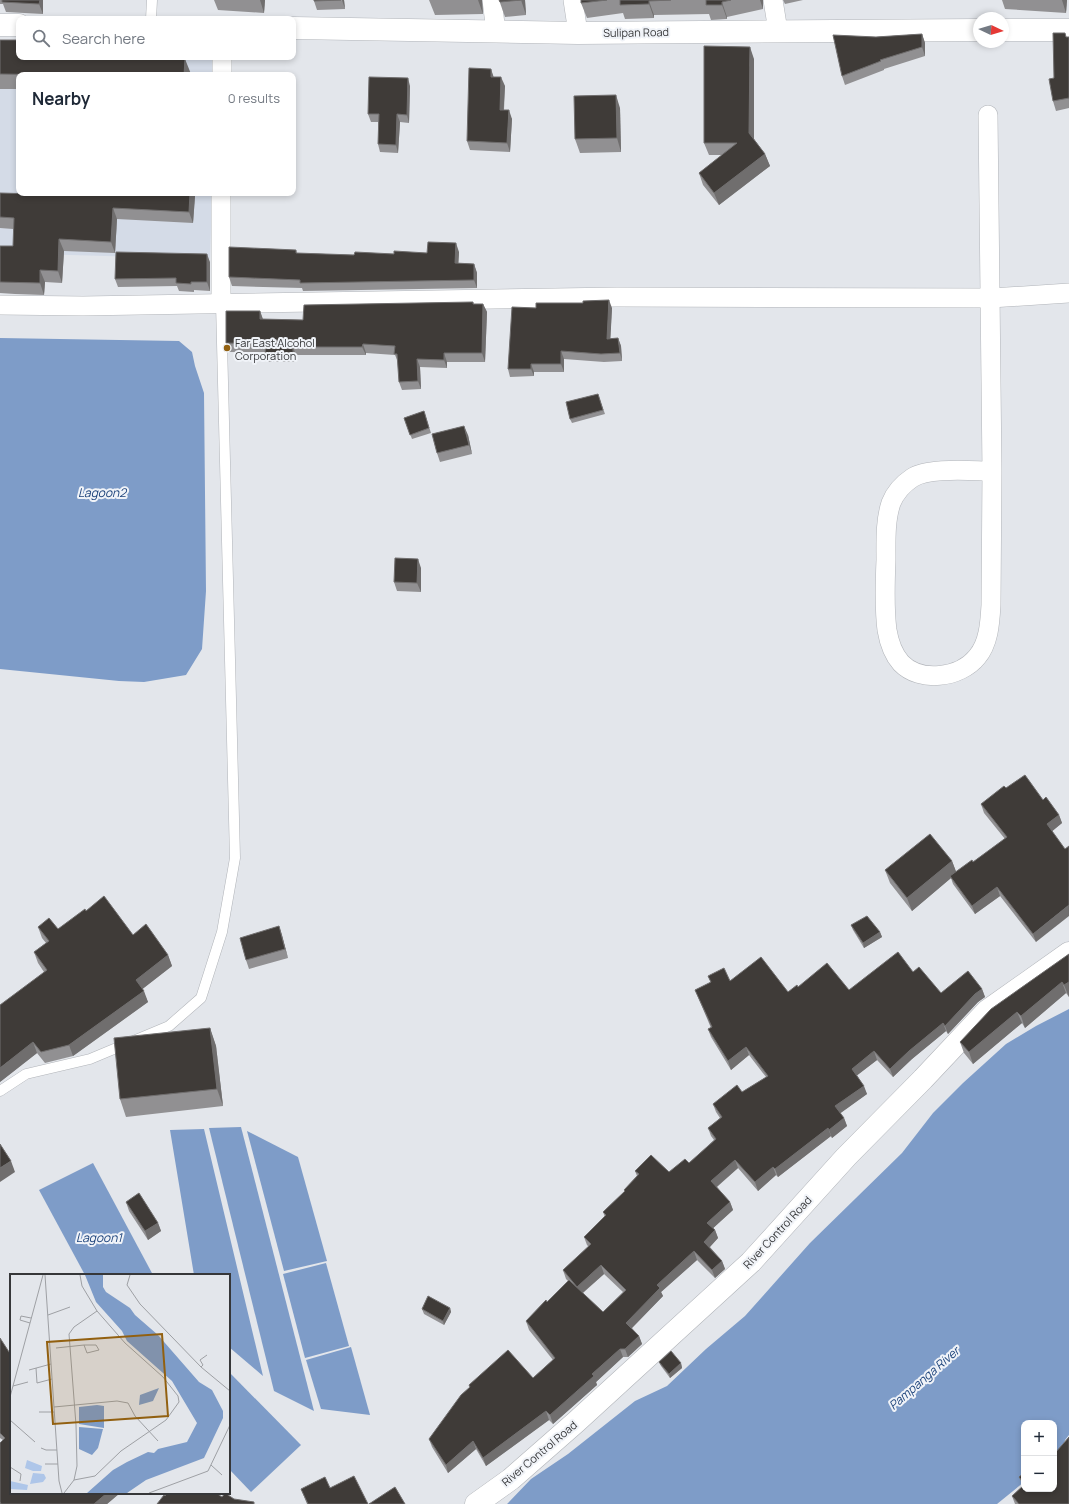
<!DOCTYPE html>
<html lang="en">
<head>
<meta charset="utf-8">
<style>
	body { margin:0; font-family:Manrope,sans-serif; background:#f6f6f7; color:#1f2937 }
	.controls { position:absolute; right:12px; bottom:12px; display:grid; overflow:hidden; border-radius:8px; box-shadow:0 2px 6px #0003 }
	.controls button { width:36px; height:36px; display:grid; place-items:center; padding:0; border:0; border-bottom:1px solid #e0e1e3; background:#fff; color:#1f2937; font:20px sans-serif }
	.compass { position:absolute; left:973px; top:12px; width:36px; height:36px; border-radius:50%; background:#fff; box-shadow:0 2px 6px #0003; rotate:94deg }
	.list { margin:0; padding:0; list-style:none }
	h2 { display:flex; justify-content:space-between; align-items:center; height:52px; margin:0; padding:0 16px; font-size:17px }
	h2 small { font-size:13px; font-weight:400; color:#747a83 }
	.icon { flex:none; width:22px; height:22px; fill:none; stroke:currentColor; stroke-width:2; stroke-linecap:round; stroke-linejoin:round }
	.map { position:relative; flex:none; width:1069px; height:1504px; overflow:hidden }
	.search { position:absolute; background:#fff; box-shadow:0 2px 6px #0003; left:16px; top:16px; width:280px; height:44px; display:flex; align-items:center; gap:10px; box-sizing:border-box; padding:0 14px; border-radius:8px; color:#747a83; font-size:15px }
	.panel { position:absolute; background:#fff; box-shadow:0 2px 6px #0003; left:16px; top:72px; width:280px; height:124px; border-radius:8px }
	.map>svg:first-child { display:block }
</style>
</head>
<body>
<div class="map">
<svg width="1069" height="1504" viewBox="0 0 1069 1504">
	<rect width="100%" height="100%" fill="#e3e6eb"/>
	<polygon fill="#d4dbe7" points="0,48 19,57 214,57 213,75 19,75 19,193 212,193 210,259 0,253"/>
	<g fill="#7e9cc8">
		<polygon points="0,338 179,341 192,352 195,366 204,393 206,591 202,649 186,675 144,682 119,681 0,669"/>
		<polygon points="1069,1009 1069,1435 1065,1440 1063,1448 1054,1457 1054,1423 1024,1423 1024,1482 997,1504 507,1504 531,1479 568,1454 635,1401 667,1386 706,1349 745,1316 810,1243 902,1153 933,1113 963,1083 1006,1044 1036,1026"/>
		<polygon points="241,1127 314,1411 274,1391 209,1128"/>
		<polygon points="204,1129 263,1376 229,1347 229,1275 194,1275 170,1130"/>
		<polygon points="247,1131 298,1157 327,1261 284,1271"/>
		<polygon points="93,1163 153,1275 85,1275 39,1190"/>
		<polygon points="326,1263 349,1346 305,1358 283,1274"/>
		<polygon points="351,1347 370,1415 321,1409 306,1360"/>
		<polygon points="229,1372 301,1445 251,1492 229,1469"/>
	</g>
	<g fill="none" stroke-linecap="round" stroke-linejoin="round">
		<g stroke="#b1b4b9" stroke-width="11">
			<g id="service">
				<polyline points="151,19 152,0"/>
				<polyline points="0,1091 26,1074 90,1059 169,1026 201,998 222,932 235,858 221,303"/>
			</g>
		</g>
		<g stroke="#b1b4b9" stroke-width="20">
			<g id="minor">
				<polyline points="492,0 496,32"/>
				<polyline points="573,0 578,33"/>
				<polyline points="773,0 778,31"/>
				<polyline points="222,75 222,57"/>
				<path d="M988,115L992,471L991,605C990,622 989,643 977,657C960,678 920,683 901,663C893,654 889,642 887,630C884,607 885,583 886,560C886,542 885,521 891,503C895,493 903,484 912,478C928,467 972,471 992,471"/>
				<polyline points="221,303 221,193"/>
				<polyline points="0,305 83,306 617,297 991,298 1069,293"/>
			</g>
		</g>
		<g stroke="#b1b4b9" stroke-width="23">
			<g id="tertiary">
				<polyline points="0,25 19,25"/>
				<polyline points="293,28 578,33 979,30"/>
				<polyline points="1003,30 1069,30"/>
				<polyline points="476,1504 511,1479 576,1422 751,1262 846,1157 923,1079 987,1011 1069,953"/>
			</g>
		</g>
		<use href="#service" stroke="#fff" stroke-width="10"/>
		<use href="#minor" stroke="#fff" stroke-width="19"/>
		<use href="#tertiary" stroke="#fff" stroke-width="22"/>
	</g>
	<g fill="#919092" fill-rule="evenodd">
		<polygon points="0,0 43,0 43,14 6,12 3,4 0,4"/>
		<polygon points="214,0 265,0 264,13 218,10"/>
		<polygon points="344,0 345,9 317,10 314,1"/>
		<polygon points="429,0 482,0 483,14 435,15"/>
		<polygon points="499,0 525,0 526,15 505,17"/>
		<polygon points="581,0 763,0 763,9 727,17 727,19 711,20 709,14 654,15 654,18 625,19 623,13 587,18 581,3"/>
		<polygon points="783,0 803,0 785,4"/>
		<polygon points="1002,0 1067,0 1066,13 1005,9"/>
		<polygon points="922,34 925,43 925,56 884,69 884,70 845,85 842,76 876,37"/>
		<polygon points="1066,37 1069,37 1069,108 1056,111 1053,101 1054,78"/>
		<polygon points="0,40 191,74 191,75 19,75 19,89 0,89"/>
		<polygon points="754,59 754,139 765,154 770,166 719,205 703,185 699,173 722,155 709,155 704,143"/>
		<polygon points="491,69 493,77 505,86 504,110 512,119 510,152 470,150 467,141"/>
		<polygon points="410,86 409,123 400,122 398,153 380,152 378,144 378,122 371,122 368,114"/>
		<polygon points="620,108 621,152 580,153 575,139"/>
		<polygon points="0,193 36,194 37,193 194,193 195,196 193,223 117,219 115,253 64,251 62,283 45,282 44,295 15,294 0,293 0,246 13,246 13,229 0,228"/>
		<polygon points="296,250 297,253 354,255 459,252 458,263 474,264 477,273 477,288 303,291 302,288 232,286 229,277"/>
		<polygon points="210,262 210,291 194,290 194,292 179,291 177,286 118,287 115,279"/>
		<polygon points="473,302 474,304 483,304 487,312 485,362 447,362 447,368 420,367 421,389 402,390 399,382 398,362 395,355 366,353 366,355 296,355 296,362 268,362 265,352 229,352 226,343 260,311 263,319 303,320"/>
		<polygon points="536,308 612,308 610,339 618,338 621,346 622,361 604,362 564,359 564,372 534,372 534,376 510,377 508,369"/>
		<polygon points="598,394 605,414 572,423 570,419"/>
		<polygon points="424,411 431,433 412,439 404,418"/>
		<polygon points="468,435 472,454 440,462 437,453"/>
		<polygon points="421,568 421,592 397,591 394,582"/>
		<polygon points="1043,800 1059,815 1062,823 1052,831 1036,942 1000,896 975,914 953,884 951,878 912,911 890,883 885,870 952,861 956,872 973,862 1005,839 984,813 981,804"/>
		<polygon points="86,911 168,955 172,966 142,989 148,1002 73,1056 45,1063 37,1053 0,1082 44,972 38,963 34,952 46,943 42,938 38,927 58,929"/>
		<polygon points="851,925 880,932 882,937 864,948 853,930"/>
		<polygon points="279,926 288,958 249,969 246,960"/>
		<polygon points="1069,954 1069,997 1066,993 1025,1028 1022,1023 973,1064 964,1053 960,1042"/>
		<path d="M913,972L941,993L982,989L985,997L978,1002L948,1034L946,1031L912,1059L893,1077L877,1060L857,1075L867,1094L840,1113L844,1118L847,1126L832,1138L831,1136L778,1177L776,1175L758,1191L738,1168L717,1187L730,1202L733,1210L713,1228L715,1230L718,1238L710,1247L722,1261L725,1269L715,1278L697,1260L661,1292L663,1296L632,1328L639,1336L642,1344L628,1357H623L596,1382L597,1385L553,1424L549,1420L486,1466L476,1449L448,1473L432,1447L429,1439L470,1387L469,1385L533,1378L553,1360L529,1330L526,1321L547,1302L568,1281L566,1279L563,1270L589,1247L587,1245L584,1237L605,1217L603,1212L625,1191L624,1190L637,1176L635,1171L669,1172L689,1163L714,1140L711,1136L708,1128L720,1118L716,1112L713,1104L742,1092L766,1077L749,1055L731,1070L711,1037L708,1029L711,1028L695,990L711,983L708,976L788,992L798,987L849,990ZM604,1274L623,1292L603,1312L583,1293Z"/>
		<polygon points="210,1028 216,1046 223,1106 126,1117 120,1099"/>
		<polygon points="126,1202 158,1223 161,1231 148,1240 129,1211"/>
		<polygon points="450,1308 451,1312 444,1325 424,1314 422,1309"/>
		<polygon points="0,1338 11,1493 120,1493 107,1504 0,1504 0,1443 3,1440 0,1438"/>
		<polygon points="659,1362 681,1363 682,1368 670,1378 661,1366"/>
		<polygon points="1056,1452 1069,1504 1015,1504 1012,1496 1023,1486 1019,1477 1024,1473 1024,1489"/>
		<polygon points="330,1488 368,1504 307,1504 301,1489"/>
	</g>
	<g fill="#706e6e">
		<polygon points="40,0 43,0 43,14 39,4"/>
		<polygon points="260,0 265,0 264,13"/>
		<polygon points="342,0 344,0 345,9"/>
		<polygon points="478,0 482,0 483,14"/>
		<polygon points="521,0 525,0 526,15"/>
		<polygon points="760,0 763,0 763,9"/>
		<polygon points="1062,0 1067,0 1066,13"/>
		<polygon points="649,1 654,15 654,18 649,4"/>
		<polygon points="722,2 727,17 727,19 722,5"/>
		<polygon points="922,34 925,43 925,56 922,47"/>
		<polygon points="750,47 754,59 754,145 749,133"/>
		<polygon points="185,59 191,74 191,75 184,75"/>
		<polygon points="491,69 494,78 491,77"/>
		<polygon points="501,77 505,86 503,119 500,110"/>
		<polygon points="408,78 410,86 409,123 407,115"/>
		<polygon points="616,95 620,108 621,152 617,138"/>
		<polygon points="509,110 512,119 510,152 507,143"/>
		<polygon points="397,114 400,122 398,153 396,145"/>
		<polygon points="765,154 770,166 719,205 714,193"/>
		<polygon points="190,193 194,193 195,196 193,223 189,212"/>
		<polygon points="113,208 117,219 115,253 111,242"/>
		<polygon points="59,239 64,251 62,283 58,271"/>
		<polygon points="456,243 459,252 458,272 455,263"/>
		<polygon points="207,254 210,262 210,291 207,282"/>
		<polygon points="474,264 477,273 477,288 474,280"/>
		<polygon points="40,270 45,282 44,295 40,283"/>
		<polygon points="609,300 612,308 610,347 607,339"/>
		<polygon points="483,304 487,312 485,362 482,353"/>
		<polygon points="260,311 263,320 260,319"/>
		<polygon points="618,338 621,346 622,361 620,353"/>
		<polygon points="363,344 366,353 366,355 362,347"/>
		<polygon points="293,347 296,355 296,362 293,354"/>
		<polygon points="561,351 564,359 564,372 561,364"/>
		<polygon points="444,353 447,362 447,368 444,360"/>
		<polygon points="417,359 420,367 421,389 418,381"/>
		<polygon points="531,364 534,372 534,376 531,369"/>
		<polygon points="464,426 468,435 472,454 469,445"/>
		<polygon points="418,559 421,568 421,592 417,583"/>
		<polygon points="1059,815 1062,823 1050,833 1047,824"/>
		<polygon points="952,861 957,874 950,876 951,878 912,911 907,898"/>
		<polygon points="997,887 1000,896 975,914 972,906"/>
		<polygon points="1069,905 1069,916 1036,942 1033,934"/>
		<polygon points="279,926 282,935 288,958 285,949"/>
		<polygon points="880,932 882,937 864,948 863,943"/>
		<polygon points="168,955 172,966 140,991 136,980"/>
		<polygon points="1062,982 1066,993 1025,1028 1021,1016"/>
		<polygon points="1069,982 1069,997 1064,985"/>
		<polygon points="982,989 985,997 978,1002 948,1034 945,1026 975,994"/>
		<polygon points="144,991 148,1002 73,1056 69,1045"/>
		<polygon points="1017,1012 1022,1023 973,1064 969,1052"/>
		<polygon points="943,1023 946,1031 912,1059 893,1077 890,1069 909,1051"/>
		<polygon points="210,1028 216,1046 223,1106 217,1089"/>
		<polygon points="33,1042 37,1053 0,1082 0,1068"/>
		<polygon points="746,1047 749,1055 731,1070 728,1061"/>
		<polygon points="874,1051 877,1060 855,1077 852,1069"/>
		<polygon points="864,1086 867,1094 838,1115 835,1106"/>
		<polygon points="844,1118 847,1126 832,1138 829,1130"/>
		<polygon points="828,1128 831,1136 778,1177 775,1169"/>
		<polygon points="735,1160 738,1168 714,1189 711,1181"/>
		<polygon points="11,1161 15,1172 0,1182 0,1168"/>
		<polygon points="773,1167 776,1175 758,1191 755,1182"/>
		<polygon points="730,1202 733,1210 710,1231 707,1223"/>
		<polygon points="158,1223 161,1231 148,1240 145,1231"/>
		<polygon points="715,1230 718,1238 707,1250 704,1242"/>
		<polygon points="694,1251 697,1260 661,1292 663,1296 629,1331 626,1323 657,1285"/>
		<polygon points="722,1261 725,1269 715,1278 712,1270"/>
		<polygon points="601,1265 604,1274 580,1295 577,1287"/>
		<polygon points="450,1308 451,1312 444,1325 443,1321"/>
		<polygon points="639,1336 642,1344 628,1357 625,1349"/>
		<polygon points="620,1349 623,1357 596,1382 597,1385 553,1424 550,1415 592,1374"/>
		<polygon points="681,1363 682,1368 670,1378 669,1374"/>
		<polygon points="546,1411 549,1420 486,1466 483,1458"/>
		<polygon points="473,1441 476,1449 448,1473 446,1465"/>
		<polygon points="107,1493 120,1493 107,1504 94,1504"/>
	</g>
	<g fill="#3f3b38" stroke="#706e6e">
		<polygon points="2,0 40,0 39,4 2,2"/>
		<polygon points="314,0 341,0 314,1"/>
		<polygon points="499,0 521,0 500,2"/>
		<polygon points="581,0 607,0 581,3"/>
		<polygon points="620,0 671,0 649,1 649,4 620,5"/>
		<polygon points="706,0 731,0 722,2 722,5 706,5"/>
		<polygon points="1053,33 1065,33 1066,37 1069,37 1069,98 1053,101 1049,79 1054,78"/>
		<polygon points="922,34 922,47 880,60 881,61 842,76 833,35 876,37"/>
		<polygon points="0,40 19,40 19,57 148,57 185,59 184,75 70,75 0,74"/>
		<polygon points="704,46 750,47 749,133 765,154 714,193 699,173 737,143 704,143"/>
		<polygon points="469,68 491,69 491,77 501,77 500,110 509,110 507,143 467,141"/>
		<polygon points="369,77 408,78 407,115 397,114 396,145 378,144 379,114 368,114"/>
		<polygon points="616,95 617,138 575,139 574,96"/>
		<polygon points="0,193 36,194 37,193 190,193 189,212 113,208 111,242 59,239 58,271 40,270 40,283 0,282 0,246 13,246 14,218 0,217"/>
		<polygon points="428,242 456,243 455,263 474,264 474,280 300,283 300,280 229,277 229,247 296,250 296,253 354,255 355,252 394,254 394,251 427,253"/>
		<polygon points="116,252 207,254 207,282 191,282 191,284 176,283 176,278 115,279"/>
		<polygon points="609,300 607,339 618,338 620,353 601,354 561,351 561,364 531,364 531,369 508,369 512,307 536,308 536,303 583,303 583,301"/>
		<polygon points="473,302 473,304 483,304 482,353 444,353 444,360 417,359 418,381 399,382 397,354 394,354 395,346 363,344 362,347 293,347 293,354 265,353 266,344 226,343 226,311 260,311 260,319 303,320 304,305"/>
		<polygon points="598,394 603,410 570,419 566,402"/>
		<polygon points="424,411 429,428 410,435 404,418"/>
		<polygon points="464,426 469,445 437,453 432,434"/>
		<polygon points="395,558 418,559 417,583 394,582"/>
		<polygon points="1025,775 1043,800 1046,797 1059,815 1047,824 1065,849 1069,846 1069,905 1033,934 997,887 972,906 950,876 972,860 973,862 1007,837 981,804 1004,786 1006,788"/>
		<polygon points="930,834 952,861 907,898 885,870"/>
		<polygon points="104,896 133,935 146,924 168,955 136,980 144,991 69,1045 41,1052 33,1042 0,1068 0,1005 47,970 34,952 49,941 38,927 49,918 58,929 85,909 86,911"/>
		<polygon points="867,916 880,932 863,943 851,925"/>
		<polygon points="279,926 285,949 246,960 240,938"/>
		<polygon points="898,952 913,972 919,967 941,993 968,971 982,989 975,994 945,1026 943,1023 909,1051 890,1069 874,1051 852,1069 864,1086 835,1106 844,1118 829,1130 828,1128 775,1169 773,1167 755,1182 735,1160 711,1181 730,1202 707,1223 715,1230 704,1242 722,1261 712,1270 694,1251 657,1285 660,1288 626,1323 639,1336 625,1349 620,1349 592,1374 594,1376 550,1415 546,1411 483,1458 473,1441 446,1465 429,1439 461,1395 470,1387 469,1385 508,1350 533,1378 555,1358 526,1321 546,1300 547,1302 569,1280 603,1312 626,1290 601,1265 577,1287 563,1270 591,1244 584,1237 606,1215 603,1212 625,1191 624,1190 639,1174 635,1171 651,1155 669,1172 685,1159 689,1163 716,1139 708,1128 722,1117 713,1104 737,1085 742,1092 768,1076 746,1047 728,1061 708,1029 712,1027 695,990 711,982 708,976 724,968 730,981 761,957 788,992 797,985 798,987 827,963 849,990"/>
		<polygon points="1069,954 1069,982 1064,985 1062,982 1021,1016 1017,1012 969,1052 960,1042 991,1009"/>
		<polygon points="210,1028 217,1089 120,1099 114,1038"/>
		<polygon points="0,1144 11,1161 0,1168"/>
		<polygon points="139,1193 158,1223 145,1231 126,1202"/>
		<polygon points="428,1296 450,1308 443,1321 422,1309"/>
		<polygon points="0,1338 11,1355 11,1493 107,1493 94,1504 1,1504 0,1502 0,1443 5,1438 0,1433"/>
		<polygon points="671,1351 681,1363 669,1374 659,1362"/>
		<polygon points="1069,1437 1069,1504 1019,1504 1012,1496 1024,1485 1024,1489 1054,1489 1054,1450 1056,1452"/>
		<polygon points="1024,1473 1024,1483 1019,1477"/>
		<polygon points="354,1476 368,1504 308,1504 301,1489 325,1477 330,1488"/>
		<polygon points="395,1487 405,1504 369,1504"/>
		<polygon points="167,1493 216,1493 222,1497 225,1493 234,1499 254,1502 254,1504 157,1504 164,1495 165,1496"/>
	</g>
	<circle fill="#926010" stroke="#f0f3f8" stroke-width="1.5" cx="227" cy="348" r="4"/>
	<g text-anchor="middle" dominant-baseline="central" stroke-width="4" stroke-linejoin="round" paint-order="stroke">
		<g font-size="11" fill="#363739" stroke="#f0f3f8">
			<text transform="translate(636 32) rotate(-1)">Sulipan Road</text>
			<text transform="translate(777 1232) rotate(-47)">River Control Road</text>
			<text transform="translate(539 1453) rotate(-40)">River Control Road</text>
		</g>
		<g font-size="11" fill="#363739" stroke="#f0f3f8" text-anchor="start">
			<text x="235" y="342">Far East Alcohol<tspan x="235" dy="13">Corporation</tspan></text>
		</g>
		<g font-size="12" font-style="italic" fill="#1c437b" stroke="#f0f3f8">
			<text x="102" y="492">Lagoon2</text>
			<text x="99" y="1237">Lagoon1</text>
			<text transform="translate(924 1378) rotate(-41)">Pampanga River</text>
		</g>
	</g>
	<g transform="translate(10 1274)">
		<rect width="220" height="220" fill="#e3e6eb"/>
		<path d="M17,186L32,192L31,197H23L15,194ZM23,199L34,200L36,204L33,208L20,210ZM0,207L18,211L17,216L0,215Z" fill="#aec6e9"/>
		<path d="M75,1H93V13L96,18L120,34L125,41L148,61L189,108L202,116L213,137V144L194,184L136,206L117,219H77L103,196L117,188L138,178L144,179L148,175L177,168L187,149L162,107L117,67L112,57L86,28ZM149,114L143,127L129,131L130,121ZM87,131L94,132V154L69,150V133ZM69,153L93,155L88,174L82,181L69,175Z" fill="#7e9cc8"/>
		<path fill="none" stroke="#9ea0a4" stroke-width="1" d="M35,1L49,207L52,219M120,1L117,11L130,30L191,93L220,117M38,41L60,33M20,49L10,46L11,42L21,44M46,74L74,71H86L89,76L77,79L74,71M191,93L193,91L190,86L197,81M26,94L27,109L42,105M19,96L41,90M3,112L18,108M0,123L33,1M44,133L107,127L118,129L125,142L148,167M29,138H44M0,146L25,168M31,174L36,176H47M35,190H48M201,191L212,201M0,193L11,200L10,207M64,206L67,192L66,151L59,60L64,53L87,37M54,219L64,206L85,202L111,177L156,146L169,128L168,122L153,103L115,69L87,37L72,12L70,1M139,219L198,197L220,151"/>
		<path fill="#926010" fill-opacity="0.15" stroke="#926010" stroke-width="2" d="M152,60L158,142L43,150L37,68Z"/>
		<rect width="220" height="220" fill="none" stroke="#363739" stroke-width="2"/>
	</g>
</svg>
<div class="controls">
<button>+</button>
<button>−</button>
</div>
<svg class="compass" viewBox="-18 -18 36 36"><path d="M0-13l5 13h-10z" fill="#e53935"/><path d="M0 13l5-13h-10z" fill="#747a83"/></svg>
<div class="search"><svg class="icon" aria-label="search" viewBox="0 0 24 24"><circle cx="10" cy="10" r="6"/><path d="M15 15l6 6"/></svg>Search here</div>
<section class="panel">
<h2>Nearby<small>0 results</small></h2>
<ul class="list">
</ul>
</section>
</div>
</body>
</html>
